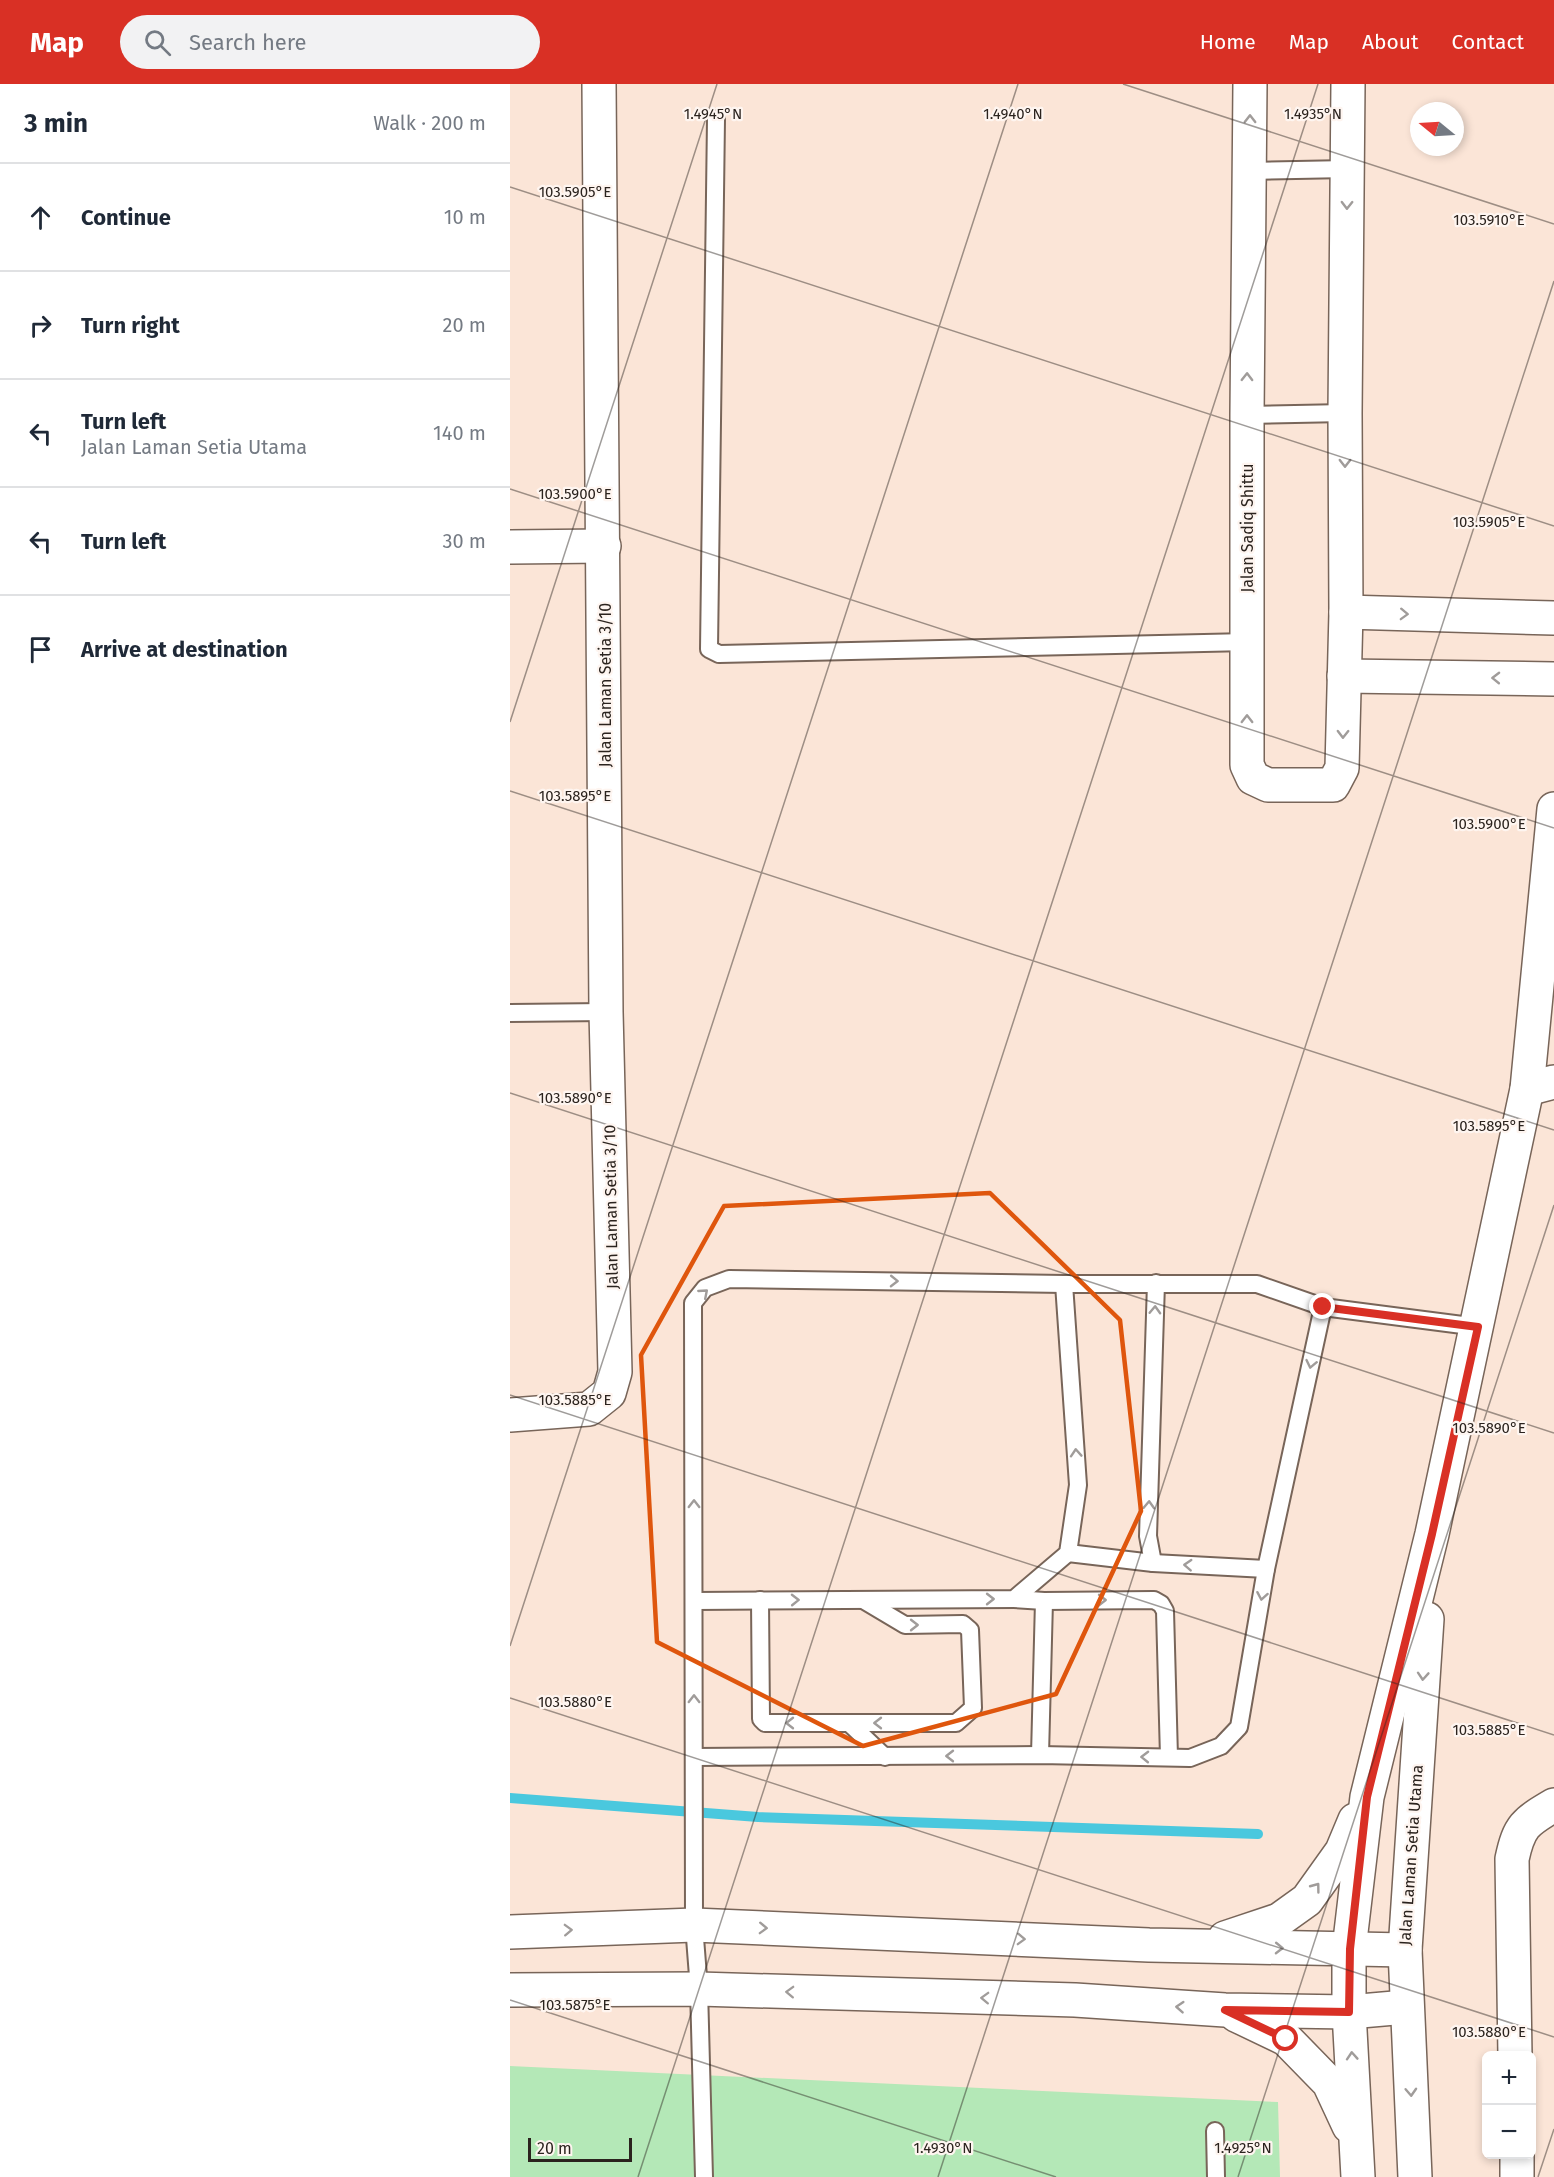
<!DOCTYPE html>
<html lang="en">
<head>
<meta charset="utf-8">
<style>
	body { margin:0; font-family:"Fira Sans",sans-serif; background:#f2f2f3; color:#1f2937 }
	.controls { position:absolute; right:18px; bottom:18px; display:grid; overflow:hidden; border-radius:9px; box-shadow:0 3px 9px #0003 }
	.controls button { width:54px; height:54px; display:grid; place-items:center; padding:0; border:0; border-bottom:2px solid #e0e1e3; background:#fff; color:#1f2937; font:30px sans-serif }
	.compass { position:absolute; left:900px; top:18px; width:54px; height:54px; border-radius:50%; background:#fff; box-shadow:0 3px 9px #0003; rotate:288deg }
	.scale { position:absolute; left:18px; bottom:15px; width:104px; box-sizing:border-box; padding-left:6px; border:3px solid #2b231e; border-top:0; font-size:16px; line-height:21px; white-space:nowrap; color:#2b231e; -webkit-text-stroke:4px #fef5f0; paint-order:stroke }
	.stop { position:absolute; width:18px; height:18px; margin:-14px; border:4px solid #d93025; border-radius:50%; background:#fff }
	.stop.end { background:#d93025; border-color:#fff; box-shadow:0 2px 6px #0008 }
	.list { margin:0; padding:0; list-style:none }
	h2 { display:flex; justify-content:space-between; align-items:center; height:78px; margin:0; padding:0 24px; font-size:26px }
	h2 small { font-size:20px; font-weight:400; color:#747a83 }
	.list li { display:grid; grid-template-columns:39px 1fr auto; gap:18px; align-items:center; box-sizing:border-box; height:108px; padding:0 24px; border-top:2px solid #e0e1e3 }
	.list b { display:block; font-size:22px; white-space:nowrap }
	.list p { margin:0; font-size:20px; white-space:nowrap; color:#747a83 }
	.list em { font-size:20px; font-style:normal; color:#747a83 }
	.icon { flex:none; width:33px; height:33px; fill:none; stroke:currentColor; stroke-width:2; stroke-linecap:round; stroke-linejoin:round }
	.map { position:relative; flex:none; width:1044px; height:2093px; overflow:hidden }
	header { display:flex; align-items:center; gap:36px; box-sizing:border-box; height:84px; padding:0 30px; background:#d93025; color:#fff }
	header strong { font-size:28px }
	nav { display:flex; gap:33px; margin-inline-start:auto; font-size:21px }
	.search { width:420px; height:54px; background:#f2f2f3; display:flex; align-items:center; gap:15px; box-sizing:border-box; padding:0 21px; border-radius:33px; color:#747a83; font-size:22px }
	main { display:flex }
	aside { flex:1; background:#fff }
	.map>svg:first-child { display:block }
</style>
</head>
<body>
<header>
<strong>Map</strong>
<div class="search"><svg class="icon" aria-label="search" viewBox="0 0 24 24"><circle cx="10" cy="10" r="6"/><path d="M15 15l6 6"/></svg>Search here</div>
<nav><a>Home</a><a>Map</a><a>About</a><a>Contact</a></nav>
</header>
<main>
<aside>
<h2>3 min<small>Walk · 200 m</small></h2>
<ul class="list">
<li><svg class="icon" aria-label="ahead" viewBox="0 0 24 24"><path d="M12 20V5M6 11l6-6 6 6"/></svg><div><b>Continue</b></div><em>10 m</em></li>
<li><svg class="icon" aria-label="right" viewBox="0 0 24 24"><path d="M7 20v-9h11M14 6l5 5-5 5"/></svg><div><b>Turn right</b></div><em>20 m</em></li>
<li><svg class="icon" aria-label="left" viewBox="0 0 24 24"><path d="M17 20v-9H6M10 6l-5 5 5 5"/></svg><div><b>Turn left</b><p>Jalan Laman Setia Utama</p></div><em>140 m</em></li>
<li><svg class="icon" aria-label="left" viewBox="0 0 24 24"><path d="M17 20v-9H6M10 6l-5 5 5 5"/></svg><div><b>Turn left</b></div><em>30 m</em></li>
<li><svg class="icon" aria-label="arrive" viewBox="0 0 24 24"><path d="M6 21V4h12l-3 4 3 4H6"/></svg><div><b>Arrive at destination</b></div></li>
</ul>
</aside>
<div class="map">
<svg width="1044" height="2093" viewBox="0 0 1044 2093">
	<rect width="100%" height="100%" fill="#fbe5d7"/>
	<polygon fill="#b4e8b7" points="0,1982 768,2018 770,2093 0,2093"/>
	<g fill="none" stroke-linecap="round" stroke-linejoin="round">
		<polyline stroke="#4ac8de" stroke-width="10" points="0,1714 248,1733 748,1750"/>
		<g stroke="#786559" stroke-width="20">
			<g id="lane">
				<polyline points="206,35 199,565 209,570 738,558"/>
				<polyline points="740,87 838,85"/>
				<polyline points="737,331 835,329"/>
				<polyline points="0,929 96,928"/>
				<polyline points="558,1469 643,1479 756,1485"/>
				<polyline points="643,1479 638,1452 646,1199"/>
				<polyline points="504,1515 534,1517 644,1516 651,1520 655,1527 659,1673"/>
				<polyline points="250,1516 251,1635 255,1639 446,1639 463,1624 460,1546 453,1540 395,1541 353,1516"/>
				<polyline points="185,1517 504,1515 558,1469 568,1401 554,1200"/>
				<polyline points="339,1639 375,1673"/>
				<polyline points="530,1671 534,1517"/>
				<polyline points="184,1673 530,1671 680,1674 711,1662 729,1643 756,1485 813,1223"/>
				<polyline points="705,2047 706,2093"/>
				<polyline points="194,2093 189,1905 184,1841 183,1219 195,1204 219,1195 554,1200 747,1200 813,1223 968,1243"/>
			</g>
		</g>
		<g stroke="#786559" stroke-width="36">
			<g id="street">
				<polyline points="740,0 737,331 737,681 743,694 758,701 823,701 832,684 836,528 835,329 838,0"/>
				<polyline points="0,463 94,462"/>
				<polyline points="836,528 1044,534"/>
				<polyline points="834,592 1044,595"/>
				<polyline points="1017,1005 1044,998"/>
				<polyline points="0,1331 79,1325 99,1309 105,1288 96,928 89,0"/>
				<path d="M1005,1972L1002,1775C1009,1742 1015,1738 1044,1721"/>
				<polyline points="1007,2070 1007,2093"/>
			</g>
		</g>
		<g stroke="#786559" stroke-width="36">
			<g id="secondary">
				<polyline points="0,1848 184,1841 639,1861 895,1866"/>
				<polyline points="715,1854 769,1836 797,1816 832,1767 845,1736"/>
				<polyline points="0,1906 189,1905 565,1916 715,1926 839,1928 896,1923"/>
				<polyline points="726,1931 776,1955 819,1999 839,2042"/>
				<polyline points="848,2093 839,1928 839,1865 857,1713 922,1450 1017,1005 1044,725"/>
				<polyline points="905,2093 895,1866 917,1535"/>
			</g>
		</g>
		<use href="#lane" stroke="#fff" stroke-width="16"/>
		<use href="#street" stroke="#fff" stroke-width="33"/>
		<use href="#secondary" stroke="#fff" stroke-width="33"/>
	</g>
	<defs><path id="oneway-chevron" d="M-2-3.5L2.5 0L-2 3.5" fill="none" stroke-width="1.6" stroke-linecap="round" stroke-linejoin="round" transform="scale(1.5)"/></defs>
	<g stroke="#a09c9a">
		<use href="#oneway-chevron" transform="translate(740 35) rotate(-90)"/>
		<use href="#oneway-chevron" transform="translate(837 121) rotate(91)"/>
		<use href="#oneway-chevron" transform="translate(737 293) rotate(-89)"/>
		<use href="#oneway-chevron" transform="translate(835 379) rotate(90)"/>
		<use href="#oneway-chevron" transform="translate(894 530) rotate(2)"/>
		<use href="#oneway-chevron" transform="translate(986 594) rotate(-179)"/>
		<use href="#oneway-chevron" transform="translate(737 635) rotate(-90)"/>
		<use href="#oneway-chevron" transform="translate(833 650) rotate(91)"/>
		<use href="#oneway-chevron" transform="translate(384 1197) rotate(1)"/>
		<use href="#oneway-chevron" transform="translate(194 1209) rotate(-41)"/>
		<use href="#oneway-chevron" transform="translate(645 1226) rotate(-88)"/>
		<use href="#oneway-chevron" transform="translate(801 1280) rotate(102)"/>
		<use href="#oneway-chevron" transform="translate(566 1369) rotate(-94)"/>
		<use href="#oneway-chevron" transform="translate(184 1420) rotate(-90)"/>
		<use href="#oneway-chevron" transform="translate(639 1421) rotate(-88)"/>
		<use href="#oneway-chevron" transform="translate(678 1481) rotate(-177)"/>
		<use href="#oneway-chevron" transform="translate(752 1512) rotate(100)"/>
		<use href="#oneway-chevron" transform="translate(480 1515)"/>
		<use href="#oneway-chevron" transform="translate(285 1516) rotate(-1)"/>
		<use href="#oneway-chevron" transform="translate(592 1516)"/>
		<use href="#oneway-chevron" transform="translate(404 1541)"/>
		<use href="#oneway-chevron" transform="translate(913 1592) rotate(94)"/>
		<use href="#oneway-chevron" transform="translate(184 1615) rotate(-90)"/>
		<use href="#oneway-chevron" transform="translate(280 1639) rotate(-180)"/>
		<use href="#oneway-chevron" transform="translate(368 1639) rotate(180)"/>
		<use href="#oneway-chevron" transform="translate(440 1672) rotate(180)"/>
		<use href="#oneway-chevron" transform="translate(635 1673) rotate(-179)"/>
		<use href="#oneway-chevron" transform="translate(806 1803) rotate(-53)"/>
		<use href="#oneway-chevron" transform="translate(253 1844) rotate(2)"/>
		<use href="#oneway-chevron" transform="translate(58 1846) rotate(-2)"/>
		<use href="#oneway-chevron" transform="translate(511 1855) rotate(2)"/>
		<use href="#oneway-chevron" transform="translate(769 1864) rotate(1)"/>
		<use href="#oneway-chevron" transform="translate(280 1908) rotate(-178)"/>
		<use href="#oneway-chevron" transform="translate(475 1914) rotate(-178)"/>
		<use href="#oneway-chevron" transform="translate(670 1923) rotate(-176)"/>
		<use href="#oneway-chevron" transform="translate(842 1972) rotate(-94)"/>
		<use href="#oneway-chevron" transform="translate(901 2008) rotate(87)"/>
	</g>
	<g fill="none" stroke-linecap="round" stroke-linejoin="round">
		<polyline stroke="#d93025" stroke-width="8" points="776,1955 715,1926 839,1928 840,1865 857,1713 922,1450 968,1243 813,1223"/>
	</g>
	<path fill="none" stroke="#df560d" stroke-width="4.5" stroke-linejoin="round" d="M480,1109L610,1236L631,1427L546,1610L353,1662L147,1558L131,1271L214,1122Z"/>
	<path fill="none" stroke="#2b231e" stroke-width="1.5" stroke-opacity="0.45" d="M613,0L1044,140M0,103L1044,442M0,405L1044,744M0,638L207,0M0,707L1044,1046M0,1009L1044,1349M0,1311L1044,1651M0,1562L508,0M0,1614L1044,1953M0,1916L546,2093M128,2093L808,0M428,2093L1044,197M728,2093L1044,1121M1028,2093L1044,2045"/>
	<g text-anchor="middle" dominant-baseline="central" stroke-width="4.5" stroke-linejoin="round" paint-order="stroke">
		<g font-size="16" fill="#2b231e" stroke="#fef5f0">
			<text transform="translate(737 444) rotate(-90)">Jalan Sadiq Shittu</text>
			<text transform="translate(95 601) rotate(-90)">Jalan Laman Setia 3/10</text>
			<text transform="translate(101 1123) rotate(-91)">Jalan Laman Setia 3/10</text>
			<text transform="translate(901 1771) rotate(-86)">Jalan Laman Setia Utama</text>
		</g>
	</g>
	<g font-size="15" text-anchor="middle" fill="#2b231e" stroke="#fef5f0" stroke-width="4.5" stroke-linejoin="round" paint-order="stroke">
		<text x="203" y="35">1.4945°N</text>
		<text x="503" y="35">1.4940°N</text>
		<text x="803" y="35">1.4935°N</text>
		<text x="65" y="113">103.5905°E</text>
		<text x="979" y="141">103.5910°E</text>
		<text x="65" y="415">103.5900°E</text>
		<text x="979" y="443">103.5905°E</text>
		<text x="65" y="717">103.5895°E</text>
		<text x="979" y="745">103.5900°E</text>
		<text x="65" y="1019">103.5890°E</text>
		<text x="979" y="1047">103.5895°E</text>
		<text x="65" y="1321">103.5885°E</text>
		<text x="979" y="1349">103.5890°E</text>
		<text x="65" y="1623">103.5880°E</text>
		<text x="979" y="1651">103.5885°E</text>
		<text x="65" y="1926">103.5875°E</text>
		<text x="979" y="1953">103.5880°E</text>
		<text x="433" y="2069">1.4930°N</text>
		<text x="733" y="2069">1.4925°N</text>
	</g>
</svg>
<div class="controls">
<button>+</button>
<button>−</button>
</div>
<svg class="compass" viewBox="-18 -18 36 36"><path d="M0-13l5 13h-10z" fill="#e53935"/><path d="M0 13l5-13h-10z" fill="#747a83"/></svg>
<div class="scale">20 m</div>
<div class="stop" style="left:776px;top:1955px"></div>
<div class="stop end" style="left:813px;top:1223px"></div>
</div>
</main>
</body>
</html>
